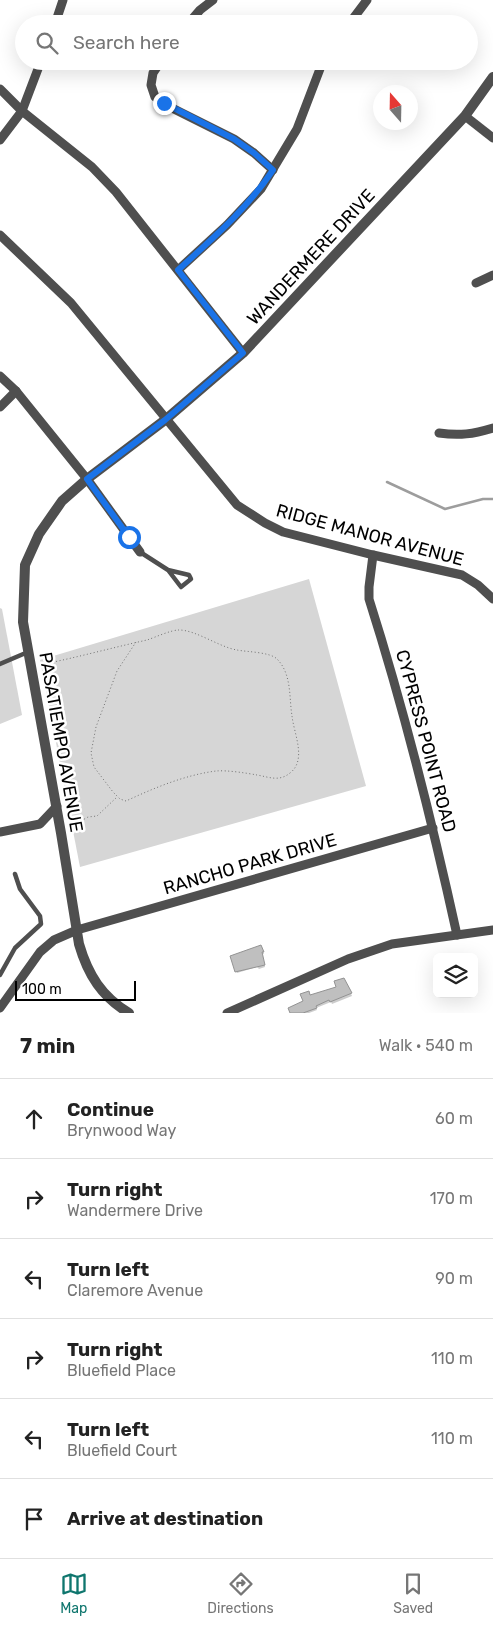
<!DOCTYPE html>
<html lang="en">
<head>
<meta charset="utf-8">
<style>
	body { margin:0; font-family:Rubik,sans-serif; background:#f2f2f2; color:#222 }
	.controls { position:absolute; right:15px; bottom:15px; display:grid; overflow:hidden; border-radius:8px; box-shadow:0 5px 20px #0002 }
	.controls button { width:45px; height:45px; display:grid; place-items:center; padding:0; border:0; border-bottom:1px solid #e0e0e0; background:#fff; color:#222; font:25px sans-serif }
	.compass { position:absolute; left:373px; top:85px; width:45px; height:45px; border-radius:50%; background:#fff; box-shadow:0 5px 20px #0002; rotate:340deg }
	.scale { position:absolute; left:15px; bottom:12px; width:121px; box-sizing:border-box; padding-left:5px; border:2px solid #000; border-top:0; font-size:14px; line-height:18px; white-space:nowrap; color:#000; -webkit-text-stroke:4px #fff; paint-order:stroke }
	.stop { position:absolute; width:15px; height:15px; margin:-11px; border:4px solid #1a73e8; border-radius:50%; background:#fff }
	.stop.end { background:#1a73e8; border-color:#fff; box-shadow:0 1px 5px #0008 }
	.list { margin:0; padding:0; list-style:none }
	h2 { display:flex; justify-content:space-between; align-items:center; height:65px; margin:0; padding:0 20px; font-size:21px }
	h2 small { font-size:16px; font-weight:400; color:#767676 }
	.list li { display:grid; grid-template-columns:32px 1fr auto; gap:15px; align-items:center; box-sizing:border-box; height:80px; padding:0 20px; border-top:1px solid #e0e0e0 }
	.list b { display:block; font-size:19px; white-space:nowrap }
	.list p { margin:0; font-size:16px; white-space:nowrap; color:#767676 }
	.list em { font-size:16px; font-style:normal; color:#767676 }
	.icon { flex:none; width:28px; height:28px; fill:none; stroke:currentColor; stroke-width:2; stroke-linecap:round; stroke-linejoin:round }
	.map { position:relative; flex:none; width:493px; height:1013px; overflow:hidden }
	.search { position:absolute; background:#fff; box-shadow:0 5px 20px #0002; left:15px; right:15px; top:15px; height:55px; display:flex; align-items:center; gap:12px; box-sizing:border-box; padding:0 18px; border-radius:28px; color:#767676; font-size:19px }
	.sheet { height:545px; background:#fff }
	nav { display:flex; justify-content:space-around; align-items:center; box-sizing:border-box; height:70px; border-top:1px solid #e0e0e0; background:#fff; font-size:14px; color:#767676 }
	nav a { display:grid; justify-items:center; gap:2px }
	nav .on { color:#0f766e }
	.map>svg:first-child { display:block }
</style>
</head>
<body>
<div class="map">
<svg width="493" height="1013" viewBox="0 0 493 1013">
	<rect width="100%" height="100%" fill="#fff"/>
	<g fill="#d6d6d6">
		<polygon points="309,579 366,786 80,867 40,660"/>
		<polygon points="0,608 2,609 22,715 0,724"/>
	</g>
	<g fill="#0003">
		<polygon points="261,947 264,954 262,954 265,967 259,969 257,967 237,973 236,971"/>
		<polygon points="344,979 352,996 332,1004 331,1002 316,1008 317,1010 309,1013 291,1013 289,1009 305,1002 310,996 337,988"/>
	</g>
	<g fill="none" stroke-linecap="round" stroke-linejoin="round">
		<polyline stroke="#9d9d9d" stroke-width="2.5" points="387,482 445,509 483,499 493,499"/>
	</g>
	<g fill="#bfbfbf" stroke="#939393">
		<polygon points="261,945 264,952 262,952 265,965 235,972 230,956"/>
		<polygon points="344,978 352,993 330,1002 329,1000 316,1006 317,1008 303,1013 290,1013 288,1008 303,1001 300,994 309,991 310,995 336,987 334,981"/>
	</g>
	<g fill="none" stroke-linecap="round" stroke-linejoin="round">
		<g stroke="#717171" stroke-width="1" stroke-dasharray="1 2.5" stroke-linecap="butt">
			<path d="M39,665C75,658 111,648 147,640C156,637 171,630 179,630C196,630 219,647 237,650C247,652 270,652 277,659C292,674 289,698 292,716C294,734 307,760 290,773C279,782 269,777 257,775C246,773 227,770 216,771C185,775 154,788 126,801L120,799L113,792L94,767L91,753L96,727L117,671L136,642"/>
			<polyline points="72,826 88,817 97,816 117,797"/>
		</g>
		<g stroke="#4f4f4f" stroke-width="4.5">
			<polyline points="140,552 168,570 181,587 191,579 189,575 168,570"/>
			<polyline points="0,664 28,652"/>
			<polyline points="0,975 15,948 41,924 40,916 20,889 15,874"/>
		</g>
		<g stroke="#4f4f4f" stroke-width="9">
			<polyline points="55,24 63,0"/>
			<polyline points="188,24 200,10 213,0"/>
			<polyline points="349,24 367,0"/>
			<polyline points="161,61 153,73 151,85 155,97 172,108 234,139 254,153 273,170"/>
			<polyline points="0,89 22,111 92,167 116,192 243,353"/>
			<polyline points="465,116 493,138"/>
			<polyline points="0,140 22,111 41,61"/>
			<polyline points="0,235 71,303 237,505 265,523 283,532 373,555 462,575 478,585 493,599"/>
			<polyline points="178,270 227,225 261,189 297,129 323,61"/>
			<polyline points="476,283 493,275"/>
			<polyline points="0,376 16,391 87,479 140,552"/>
			<polyline points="0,407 16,391"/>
			<path d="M439,433C460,436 473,434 493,428"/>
			<path d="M373,555L369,587V599C404,709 432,821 457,935"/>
			<polyline points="0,832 40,824 57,806"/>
			<polyline points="0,1008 40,952 54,940 77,930 433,828"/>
			<polyline points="227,1013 348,959 392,944 493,930"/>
		</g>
		<path stroke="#4f4f4f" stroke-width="10" d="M129,1013C102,997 88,975 79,944L61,833L23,622L25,565L39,534L62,501L87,479L165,420L243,353L465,116L493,77"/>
	</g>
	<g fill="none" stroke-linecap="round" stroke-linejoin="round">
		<path stroke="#1a73e8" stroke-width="6" d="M129,537L87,479L165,420L243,353L178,270C212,239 247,209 273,170L254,153L234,139L164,103"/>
	</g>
	<g text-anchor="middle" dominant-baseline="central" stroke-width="5" stroke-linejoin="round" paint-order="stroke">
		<g font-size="18" fill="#000" stroke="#fff">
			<text transform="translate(311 257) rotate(-47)">WANDERMERE DRIVE</text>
			<text transform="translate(370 535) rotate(15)">RIDGE MANOR AVENUE</text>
			<text transform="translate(426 741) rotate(75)">CYPRESS POINT ROAD</text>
			<text transform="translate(61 742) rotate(80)">PASATIEMPO AVENUE</text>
			<text transform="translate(250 864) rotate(-16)">RANCHO PARK DRIVE</text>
		</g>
	</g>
</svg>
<div class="controls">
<button><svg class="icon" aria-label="layers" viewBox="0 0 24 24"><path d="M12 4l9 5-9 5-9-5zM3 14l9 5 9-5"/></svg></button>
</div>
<svg class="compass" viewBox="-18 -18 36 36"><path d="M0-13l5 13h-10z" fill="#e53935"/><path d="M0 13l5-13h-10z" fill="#767676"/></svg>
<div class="scale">100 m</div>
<div class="stop" style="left:129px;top:537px"></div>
<div class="stop end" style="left:164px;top:103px"></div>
<div class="search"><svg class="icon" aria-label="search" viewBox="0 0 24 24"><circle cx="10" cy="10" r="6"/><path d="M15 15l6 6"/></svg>Search here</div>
</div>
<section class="sheet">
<h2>7 min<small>Walk · 540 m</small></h2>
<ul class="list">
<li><svg class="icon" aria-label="ahead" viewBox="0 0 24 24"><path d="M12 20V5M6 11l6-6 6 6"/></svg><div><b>Continue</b><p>Brynwood Way</p></div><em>60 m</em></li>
<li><svg class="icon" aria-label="right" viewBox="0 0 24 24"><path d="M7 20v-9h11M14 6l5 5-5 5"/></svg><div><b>Turn right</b><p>Wandermere Drive</p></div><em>170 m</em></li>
<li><svg class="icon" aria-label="left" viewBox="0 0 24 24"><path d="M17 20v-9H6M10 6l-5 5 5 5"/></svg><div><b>Turn left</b><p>Claremore Avenue</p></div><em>90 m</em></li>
<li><svg class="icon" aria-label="right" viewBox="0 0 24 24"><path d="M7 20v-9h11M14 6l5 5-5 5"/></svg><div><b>Turn right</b><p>Bluefield Place</p></div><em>110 m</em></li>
<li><svg class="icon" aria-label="left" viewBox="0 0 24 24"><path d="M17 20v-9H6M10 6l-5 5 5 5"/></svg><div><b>Turn left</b><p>Bluefield Court</p></div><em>110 m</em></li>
<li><svg class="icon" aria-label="arrive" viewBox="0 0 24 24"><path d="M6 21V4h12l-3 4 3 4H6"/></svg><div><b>Arrive at destination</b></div></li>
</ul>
</section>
<nav>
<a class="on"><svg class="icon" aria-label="map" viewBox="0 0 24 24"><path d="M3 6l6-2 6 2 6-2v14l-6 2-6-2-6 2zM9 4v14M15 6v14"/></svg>Map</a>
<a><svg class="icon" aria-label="directions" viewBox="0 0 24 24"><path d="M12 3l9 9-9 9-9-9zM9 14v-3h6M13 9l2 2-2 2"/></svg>Directions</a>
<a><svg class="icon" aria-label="saved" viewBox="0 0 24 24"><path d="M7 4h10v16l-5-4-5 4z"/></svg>Saved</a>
</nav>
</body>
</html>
